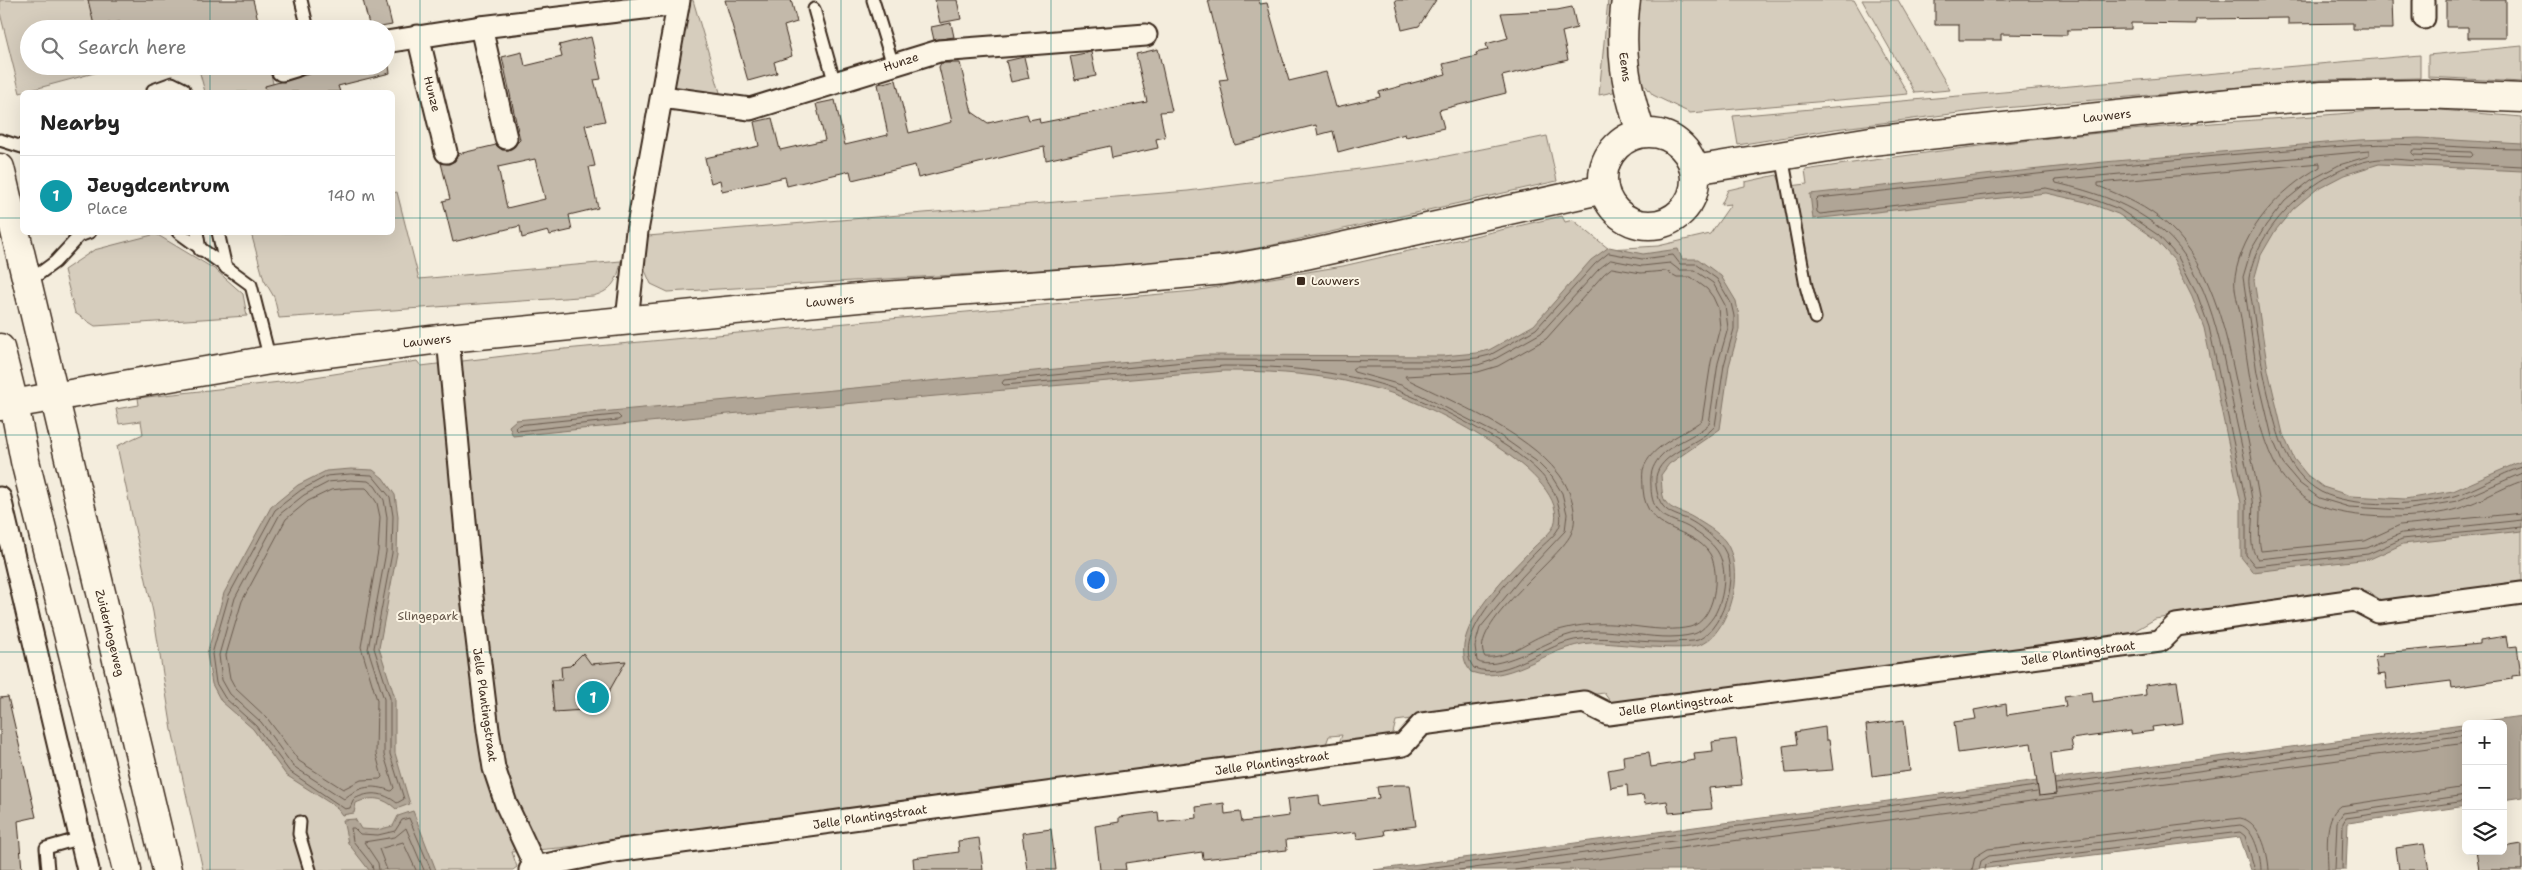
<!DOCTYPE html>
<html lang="en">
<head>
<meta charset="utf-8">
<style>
	body { margin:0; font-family:"Shantell Sans",sans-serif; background:#f2f2f2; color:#222 }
	.controls { position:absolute; right:15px; bottom:15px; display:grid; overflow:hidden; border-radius:8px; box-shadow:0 5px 20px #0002 }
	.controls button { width:45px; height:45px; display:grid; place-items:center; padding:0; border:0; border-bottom:1px solid #e0e0e0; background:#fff; color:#222; font:25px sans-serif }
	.you { position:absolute; left:1095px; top:579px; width:18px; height:18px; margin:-12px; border:4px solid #fff; border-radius:50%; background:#1a73e8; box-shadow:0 0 0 8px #1a73e833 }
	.badge { display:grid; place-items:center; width:32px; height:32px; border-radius:50%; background:#1a73e8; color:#fff; font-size:16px; font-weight:700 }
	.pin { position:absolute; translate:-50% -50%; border:2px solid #fff; box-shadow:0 1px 5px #0006 }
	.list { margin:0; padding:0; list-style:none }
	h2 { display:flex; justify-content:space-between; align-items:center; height:65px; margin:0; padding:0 20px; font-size:21px }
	h2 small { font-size:16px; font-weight:400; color:#767676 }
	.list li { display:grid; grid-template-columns:32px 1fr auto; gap:15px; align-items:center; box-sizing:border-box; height:80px; padding:0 20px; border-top:1px solid #e0e0e0 }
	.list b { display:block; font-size:19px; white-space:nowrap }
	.list p { margin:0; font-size:16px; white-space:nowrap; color:#767676 }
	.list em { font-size:16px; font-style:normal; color:#767676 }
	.icon { flex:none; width:28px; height:28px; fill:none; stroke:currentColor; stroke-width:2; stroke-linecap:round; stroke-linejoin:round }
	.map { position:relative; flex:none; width:2522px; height:870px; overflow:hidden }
	.search { position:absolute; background:#fff; box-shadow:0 5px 20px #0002; left:20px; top:20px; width:375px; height:55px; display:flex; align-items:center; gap:12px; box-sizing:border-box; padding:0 18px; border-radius:28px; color:#767676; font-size:19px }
	.panel { position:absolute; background:#fff; box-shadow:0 5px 20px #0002; left:20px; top:90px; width:375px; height:145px; border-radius:8px }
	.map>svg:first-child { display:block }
</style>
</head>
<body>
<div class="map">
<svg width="2522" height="870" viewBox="0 0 2522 870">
	<rect width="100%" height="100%" fill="#f4eddd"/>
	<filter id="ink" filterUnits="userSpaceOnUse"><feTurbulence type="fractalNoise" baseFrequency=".02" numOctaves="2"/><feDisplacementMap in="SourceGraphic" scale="10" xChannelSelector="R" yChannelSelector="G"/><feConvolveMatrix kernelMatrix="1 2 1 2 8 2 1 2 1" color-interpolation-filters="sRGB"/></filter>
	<g filter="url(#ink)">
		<g fill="#d6cdbd" stroke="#887c6e">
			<polygon points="0,0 92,0 99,29 29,29 29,66 108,66 109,69 20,93 0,13"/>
			<polygon points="623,0 693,0 724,106 662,97 677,4"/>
			<polygon points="1608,0 1616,0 1618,91 1599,95"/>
			<polygon points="1638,0 1854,0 1908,94 1690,113 1653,95 1645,85 1639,86 1634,57"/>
			<polygon points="1862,0 1898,0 1950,90 1915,93"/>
			<polygon points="2522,46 2522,82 2428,77 2428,55"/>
			<polygon points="2420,55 2420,78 2320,80 1982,110 1835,129 1738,145 1733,116"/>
			<polygon points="198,66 269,66 275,92 205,92"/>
			<path d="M2406,107L2522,117V583L2384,603L2369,591L2236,606L2155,619L2131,633L1700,695L1612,704L1604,693L1396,721L1393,733L1388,736L1339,743L1342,735L1329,736L1325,747L559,848L512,852L517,867L513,870H203L172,730L153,612L117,446L143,434L141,421L119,424L116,409L139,405L138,398L289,381L417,361L421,366L554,350L1194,291L1343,266L1562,216L1565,222L1573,220L1609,249L1658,246L1710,234L1731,204L1721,205L1728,190L1745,186V182L1777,175L1782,187L1807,184L1805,170C1917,153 2029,139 2142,129C2230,120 2318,118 2406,107Z"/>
			<polygon points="1547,136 1557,181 1264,247 1173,262 668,292 651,284 643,266 648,236 1188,191 1422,161"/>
			<path d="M397,192L419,279L621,261C618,280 612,291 593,296L279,318L274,297L264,280L251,233L392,232L393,193Z"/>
			<polygon points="156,234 216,270 243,294 247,316 95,326 75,313 64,270 94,250"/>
		</g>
		<g fill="#b0a596" stroke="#817466">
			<polygon points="2419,138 2522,144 2522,171 2379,164 2344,175 2317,189 2293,209 2275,231 2261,255 2254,280 2268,370 2283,434 2294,459 2307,475 2323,487 2351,496 2405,499 2453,491 2522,461 2522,531 2403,544 2370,559 2253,572 2241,557 2241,503 2204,328 2192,296 2174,260 2155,239 2118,214 2086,202 2046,193 1813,219 1810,194 2104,162 2360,140"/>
			<path d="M1609,247L1643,254L1678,249L1682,259H1698L1721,276L1736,301L1739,316V330L1729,366L1720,429L1669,464L1661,475C1662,483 1661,494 1665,501C1671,511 1685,512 1694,518C1704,524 1718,532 1725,541C1735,554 1736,577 1733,592C1729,611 1720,636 1700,645C1681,652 1623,644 1601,643C1554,639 1513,687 1471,672C1441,636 1510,572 1534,547C1540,541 1552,532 1554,525C1572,475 1434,408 1397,395C1380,389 1362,385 1345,381C1306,373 1264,371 1224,371L717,415L513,436L509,426L516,420L1204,355L1443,356L1476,353L1489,350L1534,325L1591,260Z"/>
			<path d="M351,469L373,470L383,478L395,495L398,516L397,553L379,648L395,698V753L410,804L396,809C383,797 371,796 356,803L354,813L342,815L336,807L286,775L253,729L221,701L212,684L207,654L224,593L271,507L298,485L326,471Z"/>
			<polygon points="2522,716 2522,797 2503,800 2503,724 2466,724 2466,806 2348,823 2346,870 2251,870 2240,837 1971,870 1374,870"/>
			<polygon points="413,811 436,870 369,870 348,843 343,820 355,819 361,829 377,830 393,826 398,816"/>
		</g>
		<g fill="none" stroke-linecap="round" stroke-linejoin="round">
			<g stroke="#6a5b4e" stroke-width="1">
				<path d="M2522,149C2468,149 2414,142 2360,145C2179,156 1998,179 1818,198L1816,200L1817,212L1820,214L2046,188L2087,197L2119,209L2158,235L2178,257L2197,294L2209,327L2246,502V555L2255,566L2368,554L2402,539L2522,527"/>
				<polygon points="2413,150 2471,152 2473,155 2471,157 2414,155 2412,153"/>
				<path d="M2522,166C2490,164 2457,163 2425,161C2410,161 2394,158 2379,159C2323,165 2258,222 2249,278C2248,287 2252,300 2253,309C2257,336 2261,363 2267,389C2276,427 2283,471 2321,492C2355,509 2418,505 2454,496C2478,489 2499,474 2522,467"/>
				<path d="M1609,253L1642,259L1673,255L1680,264H1696L1717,279L1731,303L1734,316V329L1724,365L1715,426C1701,443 1664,452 1657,473C1654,481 1657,499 1663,506C1669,514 1680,516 1689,520C1699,525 1711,535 1719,543C1742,565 1726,627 1698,640C1692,642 1682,641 1675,642C1644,644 1613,636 1581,639C1546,642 1508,681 1474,668C1448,637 1518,571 1538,550C1544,544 1556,535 1559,527C1561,524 1561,516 1560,512C1558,501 1554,491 1547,481C1520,446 1441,408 1399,391C1383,384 1362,379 1345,376C1305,368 1264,366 1224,366L1004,385L1002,383L1004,380L1204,360L1443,361L1477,358L1490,355L1536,329L1595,264Z"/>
				<path d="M1611,260L1642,266L1670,263L1679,270H1694L1713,283L1725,305L1728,328L1718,363L1709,424C1695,437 1671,443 1659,458C1652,467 1650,474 1651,486C1651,493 1652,501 1656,508C1663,519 1677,521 1688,527C1696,532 1709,540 1715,548C1728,563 1725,593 1717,610C1714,618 1702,632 1694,634C1652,645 1606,621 1565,636C1545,643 1494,673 1477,661L1475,646L1480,628L1521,578L1565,531L1567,514L1562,493L1552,477L1536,461L1499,435L1401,385L1354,372L1352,369L1355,367H1444L1478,365L1493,360L1541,333L1599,269Z"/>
				<path d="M1612,268L1641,273L1666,271L1677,277H1691L1707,289L1713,297L1718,308L1720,327L1711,362L1702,420C1684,435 1650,445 1643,470C1642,476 1643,483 1643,489C1646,535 1692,525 1710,554C1721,573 1715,621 1690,627C1659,634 1627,622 1596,624C1576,625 1559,629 1541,636C1523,644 1505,659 1485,657C1466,627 1559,560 1571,534C1580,515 1570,488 1558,473C1526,432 1453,402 1407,379L1405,376L1478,372L1498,366L1546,339L1604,274Z"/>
				<polygon points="618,415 621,418 618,420 518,431 515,428 519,425"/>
				<path d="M2522,473L2457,501L2404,510L2349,507L2319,498L2299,483L2283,464L2272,437L2257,373L2243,277L2251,250L2266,225L2285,201L2311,180L2339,165L2369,156V151L2055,180L2056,183C2095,192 2132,204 2163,231C2211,272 2223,356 2235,415C2241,443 2248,472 2252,500C2255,518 2246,546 2258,559L2367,548L2402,533L2522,520"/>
				<path d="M351,474L372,475L390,497L393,516L392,553L374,648L390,698V754L404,799L397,803C383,792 370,791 354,799L350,808L345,809L289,771L256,726L225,698L216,683L212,654L229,595L275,510L301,490L327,476Z"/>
				<path d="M351,480L368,481L375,486L384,500L387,517L386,552L368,649L384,699V755L394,788L391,791C373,784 359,786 344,799L293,766L261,722L230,694L222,680L219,655L235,598L280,514L304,495L329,482Z"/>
				<path d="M2522,481C2501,488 2481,501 2460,508C2423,520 2350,521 2315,504C2301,497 2285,482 2277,468C2254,426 2248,365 2241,318C2239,306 2233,289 2235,277C2242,230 2280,189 2320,167V163L2098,183V186C2123,196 2148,207 2168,225C2215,267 2229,346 2241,405C2247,436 2254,467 2259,498C2262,515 2257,535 2261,551L2365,541L2400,525L2522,513"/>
				<polygon points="352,488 366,488 369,491 377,503 380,517 378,551 361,647 377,700 376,754 382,777 380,779 361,780 343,789 299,761 267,718 236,689 230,678 226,655 242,601 286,519 308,501 331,490"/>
				<polyline points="2056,784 2466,729"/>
				<polyline points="2057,790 2466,735"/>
				<polyline points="373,870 372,865 353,841 351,828 354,828 360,834 378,835 395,831 402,820 409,818 431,870"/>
				<polyline points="379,870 378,863 364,842 395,837 406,828 424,870"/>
				<polyline points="387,870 379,849 403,842 416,870"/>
				<polyline points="1412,870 2036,786"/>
				<polyline points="1459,870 2037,792"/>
				<polyline points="1515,870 2466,743"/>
				<path d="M1972,870L1975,857L1988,849L2240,818C2260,821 2268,852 2269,870"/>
				<path d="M1979,870L1981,861L1989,856L2240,825C2254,828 2261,857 2261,870"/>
				<polyline points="1985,870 1986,865 1991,863 2240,832 2245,836 2255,870"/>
				<path d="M2328,870C2328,852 2323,818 2340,806L2466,787"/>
				<polyline points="2335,870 2337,822 2343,813 2466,795"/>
				<polyline points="2342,870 2343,823 2346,818 2466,801"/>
			</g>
		</g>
		<g fill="#c3b9aa" stroke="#3b2a1e" fill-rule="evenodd">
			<polygon points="88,0 253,0 258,20 224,29 121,29 120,22 94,25"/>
			<polygon points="363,0 386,0 392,25 370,29"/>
			<polygon points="725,0 791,0 797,22 784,26 792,56 774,62 777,73 748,81"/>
			<polygon points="935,0 957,0 961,19 940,23"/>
			<polygon points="1208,0 1259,0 1260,4 1267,3 1289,81 1326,72 1336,107 1380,97 1379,92 1446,74 1443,64 1477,56 1476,53 1488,50 1486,44 1508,38 1501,13 1557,10 1572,7 1577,28 1562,32 1568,60 1502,76 1506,93 1439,110 1444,128 1406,137 1405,134 1338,152 1333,131 1318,135 1316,125 1235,145 1219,80 1228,79"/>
			<polygon points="1395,0 1436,0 1419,26 1402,30"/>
			<polygon points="1935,0 2392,0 2393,29 2353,29 2353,23 2288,24 2288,18 2196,19 2196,24 2131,23 2131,29 2067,30 2067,35 2001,34 2001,40 1959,40 1959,25 1935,25"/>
			<polygon points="2446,0 2506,0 2506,38 2468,38 2468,27 2446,27"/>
			<polygon points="951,23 954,37 934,40 931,27"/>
			<path d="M591,37L601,79L594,80L605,121L585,125L595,166L589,167L598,208L569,215L572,230L550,235L548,231L522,238L520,226L453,242L443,201L450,199L441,163L449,164L455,161L458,154L496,145L502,150H509L520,140L502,57L522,52L525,66L562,57L559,45ZM535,159L545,199L507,208L498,167Z"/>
			<polygon points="1158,49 1172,111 1160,112 1165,137 1156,139 1158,148 1112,158 1110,146 1046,160 1044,147 918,178 915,165 852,180 850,171 787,186 785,177 722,191 720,180 711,183 705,158 759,146 754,122 772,118 780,150 825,140 816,104 835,100 845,145 888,135 878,84 896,80 909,133 952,122 939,67 941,63 960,63 972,112 988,123 1027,114 1029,120 1039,118 1040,123 1147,102 1136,54"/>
			<polygon points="1091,52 1096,76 1075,80 1070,56"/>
			<polygon points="1024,57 1029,78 1011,82 1006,61"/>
			<polygon points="339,66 389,66 390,73 338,86 340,92 266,92 265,86"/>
			<polygon points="2506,636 2508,647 2517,646 2521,675 2512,676 2512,679 2452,688 2451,681 2387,689 2385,674 2378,675 2375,657 2383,656 2382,653 2480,644 2480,640"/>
			<polygon points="583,653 591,664 626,661 599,709 554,712 551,680 562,680 561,667 570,666"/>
			<polygon points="2177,681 2183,723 2152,727 2153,731 2131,734 2131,731 2071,739 2073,750 2051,753 2056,794 2039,796 2031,743 1958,753 1954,722 1976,719 1974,710 2006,704 2007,715 2066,706 2064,696 2092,692 2093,702 2146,695 2145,685"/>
			<polygon points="8,697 36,817 18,821 22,870 0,870 0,698"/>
			<polygon points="1904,720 1910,771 1872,776 1866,725"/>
			<polygon points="1825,727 1826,740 1829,740 1833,770 1786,773 1783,746 1797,744 1795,732"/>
			<polygon points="1736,739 1742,785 1709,788 1712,809 1669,813 1667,801 1645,804 1643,795 1628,797 1627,785 1611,788 1608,770 1624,767 1623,756 1649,752 1651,767 1695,760 1694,753 1713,751 1712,742"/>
			<polygon points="1396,785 1410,785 1416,826 1384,830 1385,835 1357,839 1356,832 1286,840 1287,850 1203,859 1202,852 1125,863 1126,870 1100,870 1095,826 1119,822 1119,817 1158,812 1159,822 1197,818 1196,807 1224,803 1225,814 1240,812 1242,822 1289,816 1287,799 1319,795 1320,806 1379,798 1377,787"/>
			<polygon points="1051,829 1056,870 1027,870 1022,833"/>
			<polygon points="979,838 983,870 914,870 913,858 959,852 958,841"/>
			<polygon points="2424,844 2429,870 2399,870 2396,848"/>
			<polygon points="2522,844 2522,870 2479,870 2476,851 2503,851 2503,847"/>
		</g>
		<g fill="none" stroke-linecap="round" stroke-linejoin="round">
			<g stroke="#3b2a1e" stroke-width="15">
				<g id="service">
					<polyline points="301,0 308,29"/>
					<polyline points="873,0 893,65"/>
					<polyline points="814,9 835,84"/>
					<polyline points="153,92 153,90 172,83 184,89 185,92"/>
					<polyline points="0,140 22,147"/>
					<polyline points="1782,156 1806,286 1815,318"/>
					<polyline points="178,232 251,285 270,360"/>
					<polyline points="197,232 200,250"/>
					<polyline points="218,232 226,268"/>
					<polyline points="28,282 55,262 79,236 90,232"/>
					<polyline points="300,822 299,834 310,870"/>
					<polyline points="48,870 46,848 81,838"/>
				</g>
			</g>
			<g stroke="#3b2a1e" stroke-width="25">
				<g id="minor">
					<polyline points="2424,0 2424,18"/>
					<polyline points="481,27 506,138"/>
					<polyline points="418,36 446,152"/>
					<polyline points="386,42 481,27 678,4"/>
					<polyline points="282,70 295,66"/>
					<polyline points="662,97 750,109 939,51 1146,35"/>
					<polyline points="627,320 637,231 679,0"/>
					<polyline points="448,338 472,597 488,730 494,768 506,804 537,870"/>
					<polyline points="0,498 88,870"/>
					<polyline points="530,870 535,867 615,851 1403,745 1422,724 1584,702 1608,714 2160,641 2176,625 2355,600 2378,612 2522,593"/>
				</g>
			</g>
			<g stroke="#3b2a1e" stroke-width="31">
				<g id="tertiary">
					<path d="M1626,0C1619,53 1625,82 1641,133"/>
					<circle cx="1649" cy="179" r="46"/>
					<polyline points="1694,170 1871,141 2231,103 2322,96 2424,94 2522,98"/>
					<polyline points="53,397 270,360 448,338 869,297 1115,280 1224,270 1305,255 1604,189"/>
				</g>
			</g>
			<g stroke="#3b2a1e" stroke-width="31">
				<polyline id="secondary" points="0,406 53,397"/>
			</g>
			<g stroke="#3b2a1e" stroke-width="31">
				<g id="primary">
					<polyline points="0,168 167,870"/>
					<polyline points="0,348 14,404 25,461 127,870"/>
				</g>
			</g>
			<use href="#service" stroke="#fcf5e5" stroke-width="11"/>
			<use href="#minor" stroke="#fcf5e5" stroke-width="21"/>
			<use href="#tertiary" stroke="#fcf5e5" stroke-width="28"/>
			<use href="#secondary" stroke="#fcf5e5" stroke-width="28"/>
			<use href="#primary" stroke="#fcf5e5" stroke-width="28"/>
		</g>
	</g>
	<path fill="none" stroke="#0f766e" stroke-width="1" stroke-opacity="0.55" d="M210,0V29M420,0V870M630,0V870M841,0V870M1051,0V870M1261,0V870M1471,0V870M1681,0V870M1891,0V870M2102,0V870M2312,0V870M210,66V92M0,218H22M392,218H2522M210,232V870M0,435H2522M0,652H2522"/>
	<rect fill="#3b2a1e" stroke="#fcf5e5" stroke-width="2" x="1296" y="276" width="10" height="10" rx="2.5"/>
	<g text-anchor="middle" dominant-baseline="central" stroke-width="4" stroke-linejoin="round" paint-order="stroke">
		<g font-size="12" fill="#3b2a1e" stroke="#fcf5e5">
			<text transform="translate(901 62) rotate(-18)">Hunze</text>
			<text transform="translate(1625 67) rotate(82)">Eems</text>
			<text transform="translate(432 94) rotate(76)">Hunze</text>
			<text transform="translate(2107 116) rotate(-6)">Lauwers</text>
			<text transform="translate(830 301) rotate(-5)">Lauwers</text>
			<text transform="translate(427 341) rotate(-6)">Lauwers</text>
			<text transform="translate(110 633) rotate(76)">Zuiderhogeweg</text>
			<text transform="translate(2078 653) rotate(-8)">Jelle Plantingstraat</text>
			<text transform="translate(485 705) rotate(82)">Jelle Plantingstraat</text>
			<text transform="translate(1676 705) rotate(-7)">Jelle Plantingstraat</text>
			<text transform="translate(1272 763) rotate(-8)">Jelle Plantingstraat</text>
			<text transform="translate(870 817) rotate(-8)">Jelle Plantingstraat</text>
		</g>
		<g font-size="12" fill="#3b2a1e" stroke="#fcf5e5" text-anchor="start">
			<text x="1311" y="281">Lauwers</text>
		</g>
		<g font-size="12" fill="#625346" stroke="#fcf5e5">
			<text x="428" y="616">Slingepark</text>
		</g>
	</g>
</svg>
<div class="controls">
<button>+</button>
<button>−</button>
<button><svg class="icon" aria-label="layers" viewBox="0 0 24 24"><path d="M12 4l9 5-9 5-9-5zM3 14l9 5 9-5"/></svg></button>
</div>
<div class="you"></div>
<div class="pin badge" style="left:593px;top:697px;background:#0f9aa8">1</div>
<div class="search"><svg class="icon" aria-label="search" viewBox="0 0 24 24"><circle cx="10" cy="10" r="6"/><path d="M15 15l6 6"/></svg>Search here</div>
<section class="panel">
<h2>Nearby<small></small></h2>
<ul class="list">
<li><span class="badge" style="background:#0f9aa8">1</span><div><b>Jeugdcentrum</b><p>Place</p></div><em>140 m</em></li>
</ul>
</section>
</div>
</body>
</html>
